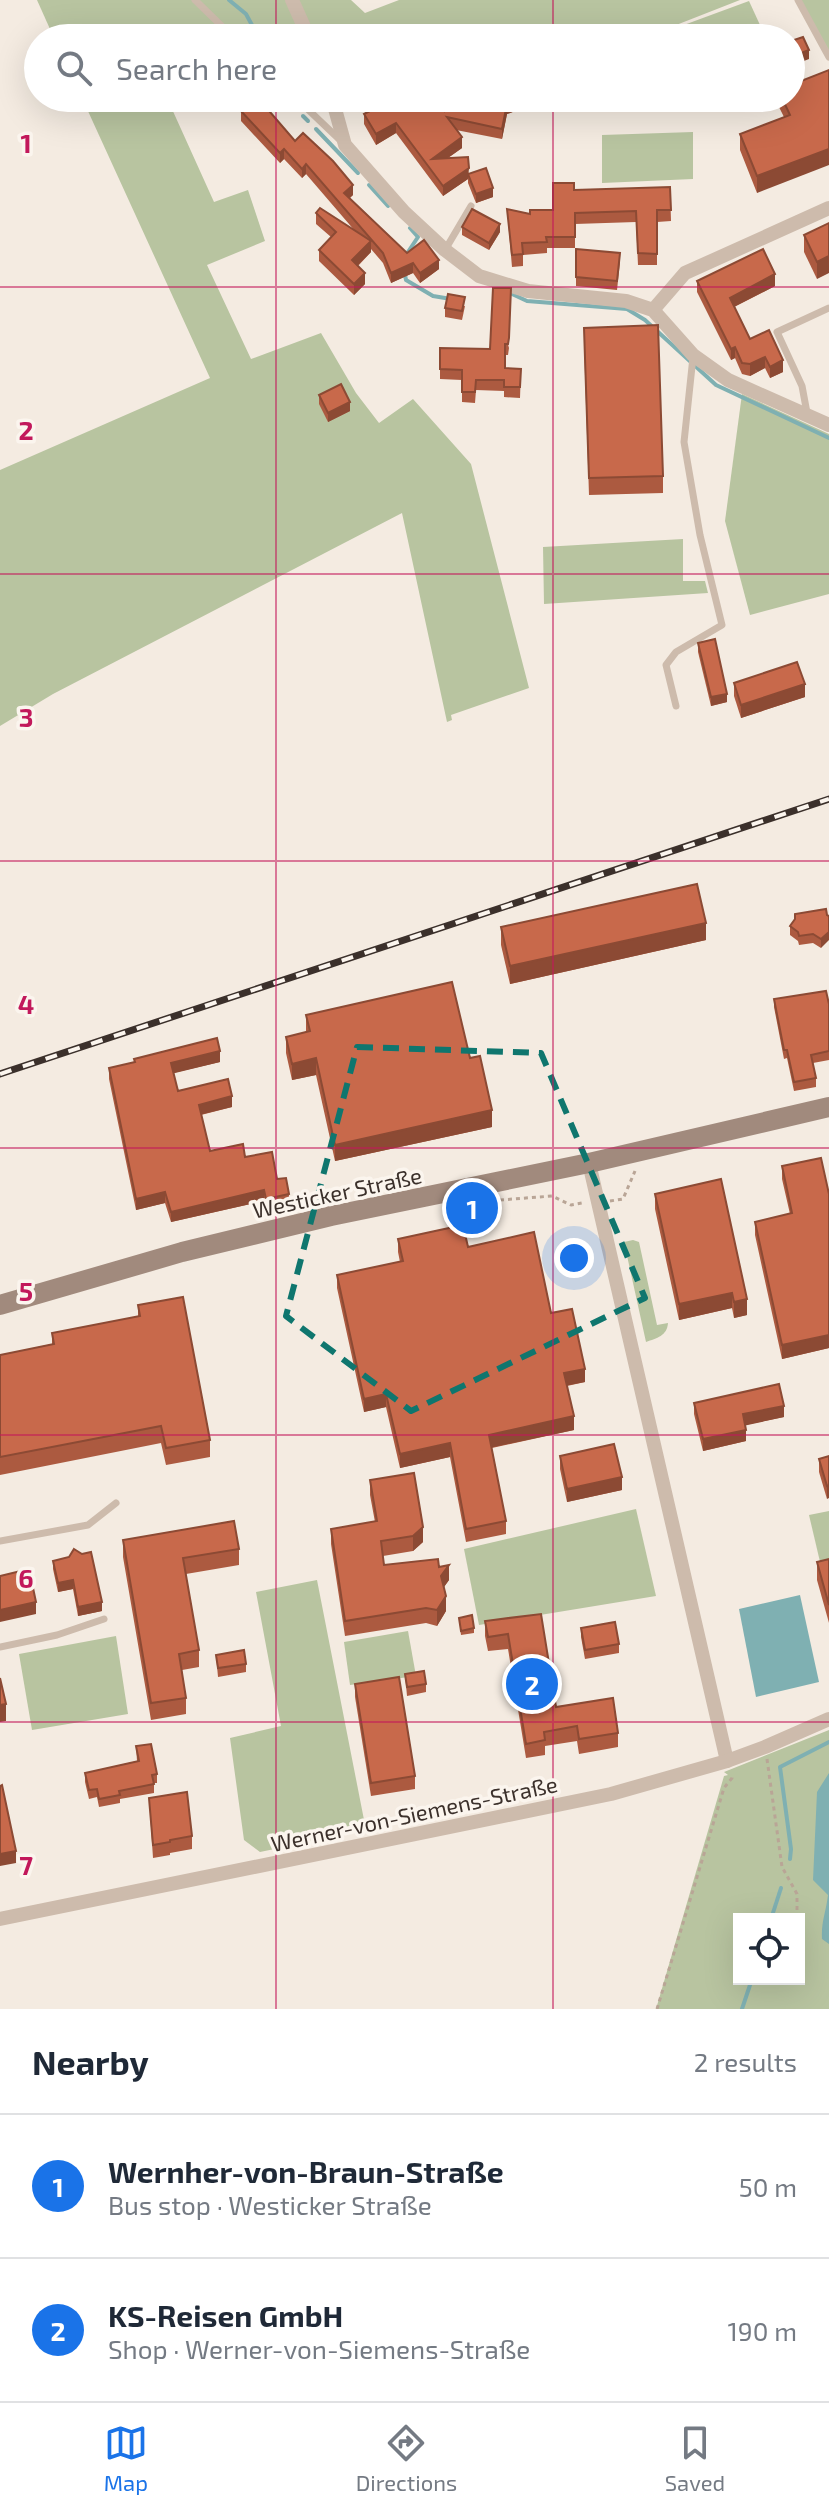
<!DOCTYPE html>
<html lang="en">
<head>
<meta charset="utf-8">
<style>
	body { margin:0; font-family:"Exo 2",sans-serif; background:#f6f6f7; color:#1f2937 }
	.controls { position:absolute; right:24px; bottom:24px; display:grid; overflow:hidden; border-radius:0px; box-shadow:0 8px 32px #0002 }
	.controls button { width:72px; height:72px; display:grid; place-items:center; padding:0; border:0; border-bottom:2px solid #e0e1e3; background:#fff; color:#1f2937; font:40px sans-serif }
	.you { position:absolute; left:574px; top:1258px; width:28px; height:28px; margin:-20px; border:6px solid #fff; border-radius:50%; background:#1a73e8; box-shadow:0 0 0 12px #1a73e833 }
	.badge { display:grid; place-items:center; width:52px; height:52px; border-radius:50%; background:#1a73e8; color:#fff; font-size:26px; font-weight:700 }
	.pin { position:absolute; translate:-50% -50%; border:4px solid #fff; box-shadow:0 2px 8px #0006 }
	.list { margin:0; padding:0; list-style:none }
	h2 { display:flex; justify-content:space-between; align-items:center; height:104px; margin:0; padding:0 32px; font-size:34px }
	h2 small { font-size:26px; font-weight:400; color:#747a83 }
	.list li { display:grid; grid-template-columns:52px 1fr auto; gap:24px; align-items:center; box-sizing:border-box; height:144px; padding:0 32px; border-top:2px solid #e0e1e3 }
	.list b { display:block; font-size:30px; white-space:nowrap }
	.list p { margin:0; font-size:26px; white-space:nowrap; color:#747a83 }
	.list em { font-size:26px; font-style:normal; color:#747a83 }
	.icon { flex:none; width:44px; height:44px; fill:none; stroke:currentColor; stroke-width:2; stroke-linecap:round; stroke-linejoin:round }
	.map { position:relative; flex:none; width:829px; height:2009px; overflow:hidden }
	.search { position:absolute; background:#fff; box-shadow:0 8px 32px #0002; left:24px; right:24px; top:24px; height:88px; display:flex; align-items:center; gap:20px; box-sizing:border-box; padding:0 28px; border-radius:44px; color:#747a83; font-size:30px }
	.sheet { height:392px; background:#fff }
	nav { display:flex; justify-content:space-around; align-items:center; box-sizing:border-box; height:112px; border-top:2px solid #e0e1e3; background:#fff; font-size:22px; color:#747a83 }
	nav a { display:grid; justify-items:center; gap:4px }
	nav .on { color:#1a73e8 }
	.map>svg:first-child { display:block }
</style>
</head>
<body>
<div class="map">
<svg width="829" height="2009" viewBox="0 0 829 2009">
	<rect width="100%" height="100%" fill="#f4ebe1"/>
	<g fill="#b8c4a0" fill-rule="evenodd">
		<polygon points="37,0 193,0 223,31 215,38 54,38"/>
		<polygon points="198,0 289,0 306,38 236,38"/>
		<polygon points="295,0 351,0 365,13 399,0 740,0 643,38 312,38"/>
		<polygon points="800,0 829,0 829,53"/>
		<polygon points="749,1 766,38 669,38 673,29"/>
		<polygon points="82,98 167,98 214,202 248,190 265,241 207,265 251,359 321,333 356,393 379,423 413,399 471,464 529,688 451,715 452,720 447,722 402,513 53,694 0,726 0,470 210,378"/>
		<polygon points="693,132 693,179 602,183 602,135"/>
		<polygon points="742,394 829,434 829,594 750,615 725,521"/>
		<polygon points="683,539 683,581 705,581 708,593 544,604 543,547"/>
		<path d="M633,1240L639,1242L657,1325L668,1323C667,1336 657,1338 646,1342L624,1242Z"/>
		<polygon points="636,1509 656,1596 479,1625 464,1549"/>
		<polygon points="829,1511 829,1564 821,1566 809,1515"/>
		<polygon points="317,1580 366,1830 260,1852 244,1840 230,1738 281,1726 256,1592"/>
		<polygon points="408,1631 416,1676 350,1685 344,1642"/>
		<polygon points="116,1636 128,1714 32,1730 19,1654"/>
		<path d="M829,1730V2009H656L724,1776L728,1775L724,1772ZM739,1919H799V1979H739Z"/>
	</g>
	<g fill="#7fb0b2">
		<polygon points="800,1595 819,1682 756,1697 739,1609"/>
		<path d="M829,1773V1944L822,1939C821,1922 826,1912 828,1895L813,1880L817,1792Z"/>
	</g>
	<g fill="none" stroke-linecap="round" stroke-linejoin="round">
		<g stroke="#7fb0b2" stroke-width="4">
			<polyline points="229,0 246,14 253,27 263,38"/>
			<polyline points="303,116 308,121"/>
			<polyline points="316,129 358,173"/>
			<polyline points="369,185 388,206"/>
			<polyline points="406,255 418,237 410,228"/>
			<polyline points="405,275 406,280 433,296 451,299"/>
			<polyline points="508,292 527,301 627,309 645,320 716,385 829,438"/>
			<polyline points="790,1859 791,1849 780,1767 829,1742"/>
			<polyline points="771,1919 781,1888"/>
			<polyline points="742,2009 752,1979"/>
		</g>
		<g stroke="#b9a596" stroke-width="3" stroke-dasharray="4 4" stroke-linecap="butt">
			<polyline points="500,1200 552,1196 571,1205 582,1203"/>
			<polyline points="610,1201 623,1199 635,1171"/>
			<polyline points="767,1759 782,1867 797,1894 797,1919"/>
			<polyline points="799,1939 804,1985"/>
			<polyline points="657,2009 724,1788 732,1778 731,1774"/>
		</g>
		<g stroke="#cdbbac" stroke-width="7">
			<polyline points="195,0 234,38"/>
			<polyline points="798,0 829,57"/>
			<polyline points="296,98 341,141"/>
			<polyline points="445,250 471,206"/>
			<polyline points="807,413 802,386 777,332 829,308"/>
			<polyline points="676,706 666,665 676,652 722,625 700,535 684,442 693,357"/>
			<polyline points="0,1541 88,1525 116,1503"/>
			<polyline points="0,1647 57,1635 104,1619"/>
		</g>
		<g stroke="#cdbbac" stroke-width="14">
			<polyline points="292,0 309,38"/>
			<polyline points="332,98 345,145 404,212 445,250 479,276 528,291 626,301 653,310 693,355 728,380 829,425"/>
			<polyline points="653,310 685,273 829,208"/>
			<polyline points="589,1163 727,1761"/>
			<polyline points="0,1919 611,1794 727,1761 765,1747 829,1719"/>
		</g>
		<polyline stroke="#a18a7d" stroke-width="20" points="0,1305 182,1252 331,1216 589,1163 829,1107"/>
		<g stroke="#3b302b" stroke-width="7">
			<polyline id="rail" points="0,1074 829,799"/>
		</g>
		<use href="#rail" stroke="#fbf5ee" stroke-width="4" stroke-dasharray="12" stroke-linecap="butt"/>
	</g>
	<g fill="#ac5a40">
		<polygon points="829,70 757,193 740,150 740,134 784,117 779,107 779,98 791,98"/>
		<polygon points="542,98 542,101 507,114 502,139 456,130 462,148 448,158 469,173 493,197 476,203 468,183 468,179 443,196 396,133 376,145 364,124 364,114 398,107 444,110"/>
		<polygon points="241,111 295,141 353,195 350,198 407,253 439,269 420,283 413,273 391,283 383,263 371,249 371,252 358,266 365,284 354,295 319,261 319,250 331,237 316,224 316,213 355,231 306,174 302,178 284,159 280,163 241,121"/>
		<polygon points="670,187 671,221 657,222 657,265 638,265 636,222 575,224 575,248 547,248 547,253 523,255 523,266 512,267 507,209 530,214 553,210 574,190"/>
		<polygon points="829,223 817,279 804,252 804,235"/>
		<polygon points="462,227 500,232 489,250 462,235"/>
		<polygon points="576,249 620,262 617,290 576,286"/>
		<polygon points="697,281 775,286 734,307 750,339 783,372 770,378 765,368 750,376 742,374 735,358 731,360 697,292"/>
		<polygon points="493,288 509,348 508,355 505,355 505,368 521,369 520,398 504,397 504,391 476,390 475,403 462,402 462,380 440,379 440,348 490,349"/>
		<polygon points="465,306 462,320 445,317 445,308"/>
		<polygon points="584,345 663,476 663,493 589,495"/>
		<polygon points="319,395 350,411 328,422 319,404"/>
		<polygon points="698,643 727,702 711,706 698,652"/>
		<polygon points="734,683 805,697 741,718 734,696"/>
		<polygon points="826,909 821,948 813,943 799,945 798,941 790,935 790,926 795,920 795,914"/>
		<polygon points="501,927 706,940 510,984 501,945"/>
		<polygon points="774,999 829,1004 829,1060 813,1063 816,1078 816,1087 794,1091 787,1058 784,1059 774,1007"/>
		<polygon points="306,1015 470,1058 492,1127 335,1161 316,1075 292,1080 286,1053 286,1037 306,1032"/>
		<polygon points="134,1059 220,1062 173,1073 178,1091 232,1107 201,1115 210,1151 245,1157 277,1179 289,1194 289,1205 266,1209 264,1201 171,1222 165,1203 136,1210 109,1079 109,1068 134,1063"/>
		<polygon points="782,1166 829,1194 829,1348 782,1359 755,1235 755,1222 790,1214 782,1179"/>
		<polygon points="655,1194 747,1315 734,1318 732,1308 679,1320 655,1209"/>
		<polygon points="398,1239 468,1247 551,1313 585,1382 567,1386 574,1430 492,1448 506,1521 506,1534 466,1542 450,1457 400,1468 386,1407 364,1412 337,1288 337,1275 400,1262 398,1252"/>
		<polygon points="138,1305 210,1440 210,1457 166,1465 161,1443 0,1475 0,1355 52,1344 52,1333 138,1317"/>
		<polygon points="694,1403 784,1417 745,1425 746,1441 703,1451 694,1414"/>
		<polygon points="560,1456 622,1490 567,1502 560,1469"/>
		<polygon points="829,1456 827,1499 819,1472 819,1459"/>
		<polygon points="370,1480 423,1542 413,1551 383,1556 384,1565 439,1567 449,1580 444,1587 446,1611 437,1626 426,1623 345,1636 331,1544 331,1529 375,1522 370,1495"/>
		<polygon points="123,1540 239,1549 239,1565 186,1574 199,1650 199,1667 182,1670 186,1698 186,1714 151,1720 123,1557"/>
		<polygon points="82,1554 102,1611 78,1616 73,1589 58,1592 53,1569 53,1561"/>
		<polygon points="829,1559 829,1623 817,1580 817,1562"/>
		<polygon points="541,1614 556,1707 618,1733 618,1747 579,1754 577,1741 545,1746 545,1755 526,1758 508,1649 488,1651 485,1636 485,1621"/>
		<polygon points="459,1618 474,1628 474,1633 461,1635"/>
		<polygon points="581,1628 619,1644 619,1653 585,1659 581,1637"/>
		<polygon points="216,1655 246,1664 246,1672 218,1677"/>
		<polygon points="405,1674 426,1684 426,1692 407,1696"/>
		<polygon points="355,1684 415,1776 415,1789 371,1796 355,1697"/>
		<polygon points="136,1746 157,1774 157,1783 154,1783 154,1793 120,1799 120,1803 99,1807 97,1797 89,1799 85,1782 85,1773 137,1761"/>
		<polygon points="149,1798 192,1836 192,1849 170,1853 170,1855 153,1858"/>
	</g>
	<g fill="#8c4a34">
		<polygon points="809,50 809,59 791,66 791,57"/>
		<polygon points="522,98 542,98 542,101 507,114 502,139 502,129 507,104"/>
		<polygon points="396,123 396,133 376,145 376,134"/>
		<polygon points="462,137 462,148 432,169 432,159"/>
		<polygon points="284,149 284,159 280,163 280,153"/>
		<polygon points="829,149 829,165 757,193 757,176"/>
		<polygon points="306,164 306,174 302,178 302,169"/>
		<polygon points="469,168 468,179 443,196 443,186"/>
		<polygon points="353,185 353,195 344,202 344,193"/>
		<polygon points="493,188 493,197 476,203 476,194"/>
		<polygon points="500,224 500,232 489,250 489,243"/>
		<polygon points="371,241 371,252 352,271 352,260"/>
		<polygon points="829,256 829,273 817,279 817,262"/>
		<polygon points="439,260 439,269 420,283 420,273"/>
		<polygon points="413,263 413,273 391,283 391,273"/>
		<polygon points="365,273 365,284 354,295 354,284"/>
		<polygon points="775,274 775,286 730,309 730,298"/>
		<polygon points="735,347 735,358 731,360 731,349"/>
		<polygon points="765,357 765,368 750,376 750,364"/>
		<polygon points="783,360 783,372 770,378 770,367"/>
		<polygon points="350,402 350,411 328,422 328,413"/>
		<polygon points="805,684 805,697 741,718 741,705"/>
		<polygon points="727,694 727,702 711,706 711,697"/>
		<polygon points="706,923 706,940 510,984 510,966"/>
		<polygon points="829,932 829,940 821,948 821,939"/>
		<polygon points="220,1051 220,1062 171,1074 171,1063"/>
		<polygon points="316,1058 316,1075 292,1080 292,1064"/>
		<polygon points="232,1096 232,1107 199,1115 199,1105"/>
		<polygon points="492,1110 492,1127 335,1161 335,1145"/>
		<polygon points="264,1190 264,1201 171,1222 171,1212"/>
		<polygon points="165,1192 165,1203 136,1210 136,1199"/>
		<polygon points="732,1293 732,1308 679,1320 679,1304"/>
		<polygon points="747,1299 747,1315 734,1318 734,1302"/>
		<polygon points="829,1335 829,1348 782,1359 782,1345"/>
		<polygon points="585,1369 585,1382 564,1386 564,1373"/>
		<polygon points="386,1394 386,1407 364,1412 364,1399"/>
		<polygon points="784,1406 784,1417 743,1426 743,1414"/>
		<polygon points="574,1416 574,1430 489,1448 489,1435"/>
		<polygon points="746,1430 746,1441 703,1451 703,1439"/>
		<polygon points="450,1443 450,1457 400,1468 400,1454"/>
		<polygon points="622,1477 622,1490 567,1502 567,1489"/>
		<polygon points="829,1485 829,1498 827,1499 827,1486"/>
		<polygon points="423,1527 423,1542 413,1551 413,1536"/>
		<polygon points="449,1565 449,1580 441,1591 441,1576"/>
		<polygon points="73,1580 73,1589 58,1592 58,1583"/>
		<polygon points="446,1596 446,1611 437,1626 437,1610"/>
		<polygon points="36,1602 36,1614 0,1622 0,1610"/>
		<polygon points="102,1602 102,1611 78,1616 78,1607"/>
		<polygon points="6,1704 6,1721 0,1722 0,1705"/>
		<polygon points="16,1851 16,1863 0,1866 0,1854"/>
	</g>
	<g fill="#c8694b" stroke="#8c4a34" stroke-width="2">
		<polygon points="803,37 809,50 791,57 791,41"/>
		<polygon points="829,70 829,149 757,176 740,134 790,115 782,98 791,98 791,85"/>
		<polygon points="255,98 258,98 295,141 303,133 333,161 353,185 344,193 407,253 424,240 439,260 420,273 413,263 391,273 383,253 306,164 302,169 284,149 280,153 241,111"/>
		<polygon points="410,98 434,98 444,110 444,98 522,98 507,104 502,129 447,117 462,137 432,159 468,157 469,168 443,186 396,123 376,134 364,114 393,99 398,107"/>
		<polygon points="486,168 493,188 476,194 468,174"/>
		<polygon points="553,183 574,183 574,190 670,187 671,210 657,210 657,254 638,253 636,211 575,213 575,237 546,237 547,242 522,243 523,254 512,255 507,209 530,214 530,210 553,210"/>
		<polygon points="320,208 371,241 352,260 365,273 354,284 319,250 336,232 316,213"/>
		<polygon points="472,209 500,224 489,243 462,227"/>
		<polygon points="829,223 829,256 817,262 804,235"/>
		<polygon points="576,249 620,253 617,281 576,277"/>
		<polygon points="763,249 775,274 730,298 750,339 769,330 783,360 770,367 765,357 750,364 742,363 735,347 731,349 697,281"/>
		<polygon points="493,288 511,288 509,338 508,344 505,344 505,368 521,369 520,387 504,387 504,380 476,380 475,392 462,392 462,370 440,369 440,348 490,349"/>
		<polygon points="448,294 465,297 462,311 445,308"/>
		<polygon points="658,325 663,476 589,478 584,328"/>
		<polygon points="341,384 350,402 328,413 319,395"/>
		<polygon points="715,639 727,694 711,697 698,643"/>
		<polygon points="797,662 805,684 741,705 734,683"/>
		<polygon points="697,884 706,923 510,966 501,927"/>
		<polygon points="826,909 827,915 829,916 829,932 821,939 813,934 799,936 798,932 790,926 795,919 795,914"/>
		<polygon points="452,982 470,1058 480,1056 492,1110 335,1145 316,1058 292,1064 286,1037 310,1031 306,1015"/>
		<polygon points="826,991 829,1004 829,1051 811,1055 816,1078 794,1082 787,1050 784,1050 774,999"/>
		<polygon points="217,1038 220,1051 171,1063 178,1091 228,1079 232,1096 199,1105 210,1151 243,1144 245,1157 272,1152 277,1179 286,1178 289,1194 266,1199 264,1190 171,1212 165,1192 136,1199 109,1068 135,1062 134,1059"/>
		<polygon points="821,1158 829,1194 829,1335 782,1345 755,1222 792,1213 782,1166"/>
		<polygon points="721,1179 747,1299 734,1302 732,1293 679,1304 655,1194"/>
		<polygon points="463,1225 468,1247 534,1232 551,1313 572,1309 585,1369 564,1373 574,1416 489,1435 506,1521 466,1529 450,1443 400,1454 386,1394 364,1399 337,1275 403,1261 398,1239"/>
		<polygon points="183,1297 210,1440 166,1448 161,1426 0,1457 0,1355 54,1344 52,1333 140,1316 138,1305"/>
		<polygon points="779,1384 784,1406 743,1414 746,1430 703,1439 694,1403"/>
		<polygon points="614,1444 622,1477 567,1489 560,1456"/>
		<polygon points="829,1456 829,1485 827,1486 819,1459"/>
		<polygon points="414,1473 423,1527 413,1536 381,1541 384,1565 438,1559 439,1567 449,1565 441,1576 446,1596 437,1610 426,1608 345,1621 331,1529 377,1521 370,1480"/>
		<polygon points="234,1521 239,1549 183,1558 199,1650 179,1654 186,1698 151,1703 123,1540"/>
		<polygon points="74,1549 82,1554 91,1552 102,1602 78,1607 73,1580 58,1583 53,1561 69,1557"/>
		<polygon points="829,1559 829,1605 817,1562"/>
		<polygon points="29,1569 36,1602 0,1610 0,1576"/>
		<polygon points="541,1614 556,1707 613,1698 618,1733 579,1739 577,1726 544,1732 545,1740 526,1744 508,1634 488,1637 485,1621"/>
		<polygon points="472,1615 474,1628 461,1631 459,1618"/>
		<polygon points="615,1622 619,1644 585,1650 581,1628"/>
		<polygon points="244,1650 246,1664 218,1668 216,1655"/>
		<polygon points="424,1671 426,1684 407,1687 405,1674"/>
		<polygon points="399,1677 415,1776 371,1783 355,1684"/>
		<polygon points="0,1678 6,1704 0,1705"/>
		<polygon points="151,1744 157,1774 152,1775 154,1784 119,1791 120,1795 99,1799 97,1789 89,1790 85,1773 139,1761 136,1746"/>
		<polygon points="2,1785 16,1851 0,1854 0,1786"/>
		<polygon points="187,1792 192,1836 170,1840 170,1842 153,1845 149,1798"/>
	</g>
	<path fill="none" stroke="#0f766e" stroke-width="6" stroke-dasharray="16 10" stroke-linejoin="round" d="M357,1047L541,1053L645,1298L411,1411L286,1316Z"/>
	<path fill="none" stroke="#c2185b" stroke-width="2" stroke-opacity="0.55" d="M276,0V38M553,0V38M276,98V2009M553,98V2009M0,287H829M0,574H829M0,861H829M0,1148H829M0,1435H829M0,1722H829"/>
	<g text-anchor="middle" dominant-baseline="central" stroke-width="7" stroke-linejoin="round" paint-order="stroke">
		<g font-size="22" fill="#3b302b" stroke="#fbf5ee">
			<text transform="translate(337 1192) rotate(-12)">Westicker Straße</text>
			<text transform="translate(414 1813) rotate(-12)">Werner-von-Siemens-Straße</text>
		</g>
	</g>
	<g font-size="26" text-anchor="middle" font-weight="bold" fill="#c2185b" stroke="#fbf5ee" stroke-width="7" stroke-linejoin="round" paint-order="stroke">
		<text x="26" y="153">1</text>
		<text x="26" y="440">2</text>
		<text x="26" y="727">3</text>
		<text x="26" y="1014">4</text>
		<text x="26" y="1301">5</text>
		<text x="26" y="1588">6</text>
		<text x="26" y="1875">7</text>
	</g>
</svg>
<div class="controls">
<button><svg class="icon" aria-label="locate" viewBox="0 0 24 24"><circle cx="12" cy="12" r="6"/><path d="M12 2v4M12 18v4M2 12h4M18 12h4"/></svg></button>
</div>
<div class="you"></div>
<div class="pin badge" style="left:472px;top:1208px">1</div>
<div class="pin badge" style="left:532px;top:1684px">2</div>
<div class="search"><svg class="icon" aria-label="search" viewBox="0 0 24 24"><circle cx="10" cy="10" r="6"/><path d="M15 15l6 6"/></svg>Search here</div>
</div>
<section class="sheet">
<h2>Nearby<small>2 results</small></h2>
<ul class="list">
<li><span class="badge">1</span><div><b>Wernher-von-Braun-Straße</b><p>Bus stop · Westicker Straße</p></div><em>50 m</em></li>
<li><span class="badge">2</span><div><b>KS-Reisen GmbH</b><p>Shop · Werner-von-Siemens-Straße</p></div><em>190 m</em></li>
</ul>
</section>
<nav>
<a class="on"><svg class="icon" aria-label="map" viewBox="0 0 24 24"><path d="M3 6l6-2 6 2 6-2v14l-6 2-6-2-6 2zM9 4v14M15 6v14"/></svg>Map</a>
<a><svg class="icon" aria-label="directions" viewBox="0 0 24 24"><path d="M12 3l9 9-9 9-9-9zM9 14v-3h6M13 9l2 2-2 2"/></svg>Directions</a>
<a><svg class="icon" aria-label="saved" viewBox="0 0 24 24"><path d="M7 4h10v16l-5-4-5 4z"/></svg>Saved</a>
</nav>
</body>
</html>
